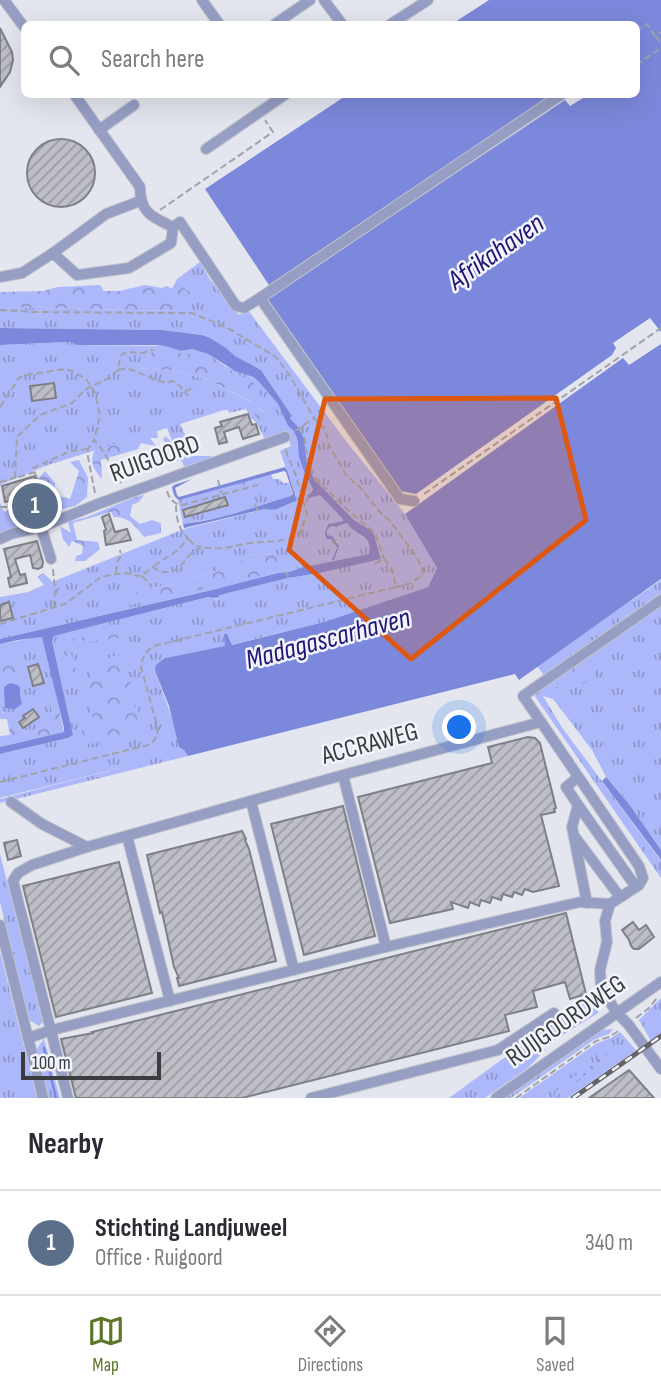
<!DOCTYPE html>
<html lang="en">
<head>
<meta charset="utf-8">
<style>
	body { margin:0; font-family:"Sofia Sans Condensed",sans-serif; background:#f2f2f3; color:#2b2b33 }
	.scale { position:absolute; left:21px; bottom:18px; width:140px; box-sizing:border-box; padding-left:7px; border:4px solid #3b3c3f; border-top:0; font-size:19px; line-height:24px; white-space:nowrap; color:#3b3c3f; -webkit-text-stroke:5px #f2f4fc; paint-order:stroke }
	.you { position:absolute; left:460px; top:728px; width:24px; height:24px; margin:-18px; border:5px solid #fff; border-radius:50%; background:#1a73e8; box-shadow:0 0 0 10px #1a73e833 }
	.badge { display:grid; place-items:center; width:46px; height:46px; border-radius:50%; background:#5c762a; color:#fff; font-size:23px; font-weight:700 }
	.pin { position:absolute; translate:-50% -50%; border:4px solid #fff; box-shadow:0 2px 7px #0006 }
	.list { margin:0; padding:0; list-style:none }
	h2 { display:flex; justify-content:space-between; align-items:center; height:91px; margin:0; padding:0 28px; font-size:30px }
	h2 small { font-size:23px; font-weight:400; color:#7c7c81 }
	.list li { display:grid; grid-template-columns:46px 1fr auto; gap:21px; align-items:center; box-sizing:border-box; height:105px; padding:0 28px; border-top:2px solid #e1e1e2 }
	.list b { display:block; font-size:26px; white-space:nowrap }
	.list p { margin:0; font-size:23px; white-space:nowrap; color:#7c7c81 }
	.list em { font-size:23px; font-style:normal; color:#7c7c81 }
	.icon { flex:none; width:38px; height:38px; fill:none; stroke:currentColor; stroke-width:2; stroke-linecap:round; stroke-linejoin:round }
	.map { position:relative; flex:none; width:661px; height:1098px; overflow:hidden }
	.search { position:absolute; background:#fff; box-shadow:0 7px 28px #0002; left:21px; right:21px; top:21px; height:77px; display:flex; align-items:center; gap:18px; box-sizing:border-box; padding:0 24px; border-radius:10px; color:#7c7c81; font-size:26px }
	.sheet { height:196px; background:#fff }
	nav { display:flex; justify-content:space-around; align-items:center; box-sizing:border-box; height:98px; border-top:2px solid #e1e1e2; background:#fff; font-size:19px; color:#7c7c81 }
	nav a { display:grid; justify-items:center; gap:4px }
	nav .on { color:#5c762a }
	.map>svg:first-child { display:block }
</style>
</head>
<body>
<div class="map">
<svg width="661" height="1098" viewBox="0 0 661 1098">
	<defs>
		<pattern id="grass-tufts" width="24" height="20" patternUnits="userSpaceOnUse" patternTransform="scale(1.75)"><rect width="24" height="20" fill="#acb8fa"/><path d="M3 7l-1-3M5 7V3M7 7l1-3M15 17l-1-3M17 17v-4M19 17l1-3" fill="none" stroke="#8d97cc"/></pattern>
		<pattern id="forest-crowns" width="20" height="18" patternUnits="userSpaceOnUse" patternTransform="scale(1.75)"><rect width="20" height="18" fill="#acb8fa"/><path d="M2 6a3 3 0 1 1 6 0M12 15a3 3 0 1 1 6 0" fill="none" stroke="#8d97cc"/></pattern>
		<pattern id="garden-dots" width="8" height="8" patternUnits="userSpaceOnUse" patternTransform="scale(1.75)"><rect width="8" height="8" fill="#acb8fa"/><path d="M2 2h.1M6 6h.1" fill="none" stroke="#8d97cc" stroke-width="1.8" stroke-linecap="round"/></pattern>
		<pattern id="building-hatch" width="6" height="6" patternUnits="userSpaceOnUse" patternTransform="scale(1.75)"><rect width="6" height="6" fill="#bdbec6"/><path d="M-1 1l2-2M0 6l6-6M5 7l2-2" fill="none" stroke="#9b9ca2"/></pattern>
	</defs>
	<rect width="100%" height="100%" fill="#e4e6ef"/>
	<g fill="url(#grass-tufts)" fill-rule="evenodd">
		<polygon points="200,262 209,278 239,315 248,310 346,441 405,514 437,568 428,587 324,622 231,645 230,639 225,635 226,646 165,658 155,671 183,748 188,756 0,803 0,799 140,763 0,798 0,754 68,738 73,735 52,641 54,636 208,597 215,597 215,599 218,599 217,596 224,594 288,578 320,573 381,558 374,534 369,529 354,520 315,480 307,464 304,438 298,427 290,418 292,416 261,370 234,356 226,348 202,335 162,330 0,328 0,307 178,311 172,289 177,279"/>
		<path d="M69,342L78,345L165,346L181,351L192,349L208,354L225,366L252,377L259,382L278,404L288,426L293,430L297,438V445L305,474L313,489L309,498L320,494L344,519L343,521L328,524L325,531V537L331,538L338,551L337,541L327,535V530L331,526L336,527L347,523C354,536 371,534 370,554L285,573L293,567L274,553L249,555L234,566L216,563V571L201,575L180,584L142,589L126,600L275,572V575L0,639V597L28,592L44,585L38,577L43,573L52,582L184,529L265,509C278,511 286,505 297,500L280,451L291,446L287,435L266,442L257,423L251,418L246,409L229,413L228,410H224L180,424L188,441H172L167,428L48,465L2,484L0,486V345ZM202,356L274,422L247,406L251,402L208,380L176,371L138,368Z"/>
		<path d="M271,474L273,479H279L283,483H289L293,496C258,508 220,519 183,524L178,499Z"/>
		<path d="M0,502L4,512C10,509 18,507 25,509L29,523L27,526L0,535Z"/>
		<polygon points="661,580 661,850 629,804 606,777 592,750 553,699 543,696 561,726 661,861 661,878 534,695 549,682 537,666"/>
		<polygon points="38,637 42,637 44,640 57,698 50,701 53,716 43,729 25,733 12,714 0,712 0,704 2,701 1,688 11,680 12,666 4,656 4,664 0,664 0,644"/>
		<polygon points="0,854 43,1022 39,1026 29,1020 0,902"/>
		<polygon points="0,952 37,1098 0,1098"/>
		<polygon points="593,993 601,1004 598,1013 543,1047 545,1050 528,1068 485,1098 449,1098"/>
		<polygon points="661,998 661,1033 651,1041 639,1020"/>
		<polygon points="613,1029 609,1034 595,1039 511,1098 504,1098 601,1030"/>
		<polygon points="620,1032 636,1050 568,1098 519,1098 597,1043 611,1038"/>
		<polygon points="44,1039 60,1098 48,1098 36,1050"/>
	</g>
	<g fill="url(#forest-crowns)">
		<polygon points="100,285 104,291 119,291 145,285 162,288 167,286 172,289 178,285 192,293 189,308 178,311 0,307 0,292 42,291 58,287"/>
		<polygon points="158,350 202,356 253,382 262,398 261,407 257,407 275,422 267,427 246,407 250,401 208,380 176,371 137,368 145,355"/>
		<path d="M157,431L158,438H150L156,446L141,443L138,449L101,460L102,479C94,470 89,462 95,450Z"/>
		<polygon points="166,436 183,456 212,456 206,460 184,467 182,461 175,460 163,439"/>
		<polygon points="79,460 88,478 87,497 75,506 58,510 46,502 38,479 45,471 55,483 55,495 70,499 79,471 70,462"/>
		<path d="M144,495L139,502L132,505L130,516L140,524L152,520L161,523V533L144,537C134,525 129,517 114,517L111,512C98,516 85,519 73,523L77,540L98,542L100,549L85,561H75L76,556L82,554L83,546L72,541L69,547L63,539L60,526L71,533L68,522L87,517L135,497Z"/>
		<polygon points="274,553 284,559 292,561 293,567 285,573 275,575 275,572 130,605 126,599 141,589 180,584 201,575 216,571 215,562 234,566 249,555"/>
		<polygon points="43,573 61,590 62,600 44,592 41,601 34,603 32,591 44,585 38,577"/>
		<polygon points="121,629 131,636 80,643 70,649 78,678 72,681 64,657 63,644 73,639"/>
		<path d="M119,654L120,676L134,685L122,696L134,705L144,723C136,741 119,745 102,737L94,743L82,745V730L88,733L94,724L87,699L93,664Z"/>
		<polygon points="4,655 12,666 24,669 20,684 11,680 2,688 2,701 0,704 0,664 4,664"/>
		<polygon points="591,661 596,678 558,694 554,688 575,678 571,668 579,664"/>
		<polygon points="57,698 64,732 0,747 0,736 10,735 7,719 0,719 0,712 12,714 25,733 42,729 43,719 53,716 50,701"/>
	</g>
	<polygon fill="url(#garden-dots)" points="609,1052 615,1053 554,1098 556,1089"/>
	<g fill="#7c88db">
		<polygon points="489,0 661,0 661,332 650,318 613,343 616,348 612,355 416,494 400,491 266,300 565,100 570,106 588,95 636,94 636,24 452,24"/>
		<polygon points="347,95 558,95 269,285 205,189"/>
		<path d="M0,328L162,330L202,335L210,338L226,348L235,356L261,370L292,416L290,418L298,427L304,438L307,464L315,480L354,520L369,529L374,534L381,559L320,573L288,578L224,594L218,596V598L208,597L54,636L52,641L73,735L68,738L0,754V747L64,732V728L42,637L18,640L0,644V639L216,589L279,573L289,572L305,567L369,554C373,534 354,536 347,523L336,527L331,526L327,530V535L332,536L339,546L334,560H332L337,548L331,539H327C323,534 326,529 328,524L343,521V519L320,495L309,498L307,496L311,493L313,489L305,474L299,457L297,438L293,430L288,426L278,404L259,382L253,377L235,371L208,354L192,349L181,351L165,346L155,345H78L69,342L0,345Z"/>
		<polygon points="661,344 661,579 519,680 515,674 507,676 188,756 184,750 179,747 169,706 155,671 156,665 165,658 225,646 224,634 227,634 232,645 324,622 428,587 437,568 405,514 623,358 629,365"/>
		<path d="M285,467L287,470L297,501C285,504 278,512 265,509L184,528L183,524C219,520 256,507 291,496L293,494L286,472L284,471L179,500C174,498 173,492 172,487L174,485L192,479L175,488L177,495L179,497Z"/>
		<polygon points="10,683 18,685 20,688 20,695 22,704 15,709 5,708 4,687"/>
		<polygon points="606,777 629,804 661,850 661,860 602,781"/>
	</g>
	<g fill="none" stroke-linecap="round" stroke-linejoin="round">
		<polyline stroke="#7c88db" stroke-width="2.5" points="44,1048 56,1098"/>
	</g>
	<g fill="url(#building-hatch)" stroke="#7e7f87" stroke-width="2">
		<polygon points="0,28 12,52 13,60 10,72 0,87"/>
		<circle cx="61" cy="173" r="34"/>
		<polygon points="54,383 56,398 32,401 30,386"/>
		<polygon points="248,414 252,425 256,424 259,434 243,439 239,427 224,432 227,442 219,444 215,428 222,426 220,422"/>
		<polygon points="35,476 45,508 32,512 28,495 5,502 2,486"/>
		<polygon points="225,497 228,505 185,517 183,510"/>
		<polygon points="109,514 115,532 127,529 131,540 106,545 104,531 106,530 102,517"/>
		<polygon points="37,541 43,562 42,567 38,569 33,568 30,555 15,559 20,575 25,574 27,583 10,587 8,578 11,577 4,549"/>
		<polygon points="9,602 13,618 0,621 0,605"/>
		<polygon points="38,664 44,683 33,686 28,667"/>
		<polygon points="33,709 39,717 23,728 19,722 25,718 23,716"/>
		<polygon points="528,737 535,738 540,743 556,808 554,809 555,812 541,815 559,886 533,892 525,889 522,895 514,892 512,897 503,894 501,900 492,897 490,903 481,900 479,906 470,902 468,908 451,902 453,909 390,923 358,797 492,763 488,747"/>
		<polygon points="343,806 375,936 304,955 271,824"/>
		<polygon points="242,831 246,839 245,840 249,849 255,873 276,961 179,986 177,978 179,978 174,967 162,912 160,913 147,855"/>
		<polygon points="17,840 21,856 8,860 4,843"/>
		<polygon points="119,862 152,993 56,1017 23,886"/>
		<polygon points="566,913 586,994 570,999 565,982 533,991 537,1007 505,1015 509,1031 242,1098 76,1098 61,1039 93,1033 92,1032"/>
		<polygon points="633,922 639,930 646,925 654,937 639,949 634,949 631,946 629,940 622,930"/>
		<polygon points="629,1070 654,1098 589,1098"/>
	</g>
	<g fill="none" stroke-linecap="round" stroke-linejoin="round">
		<g stroke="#c2c4cc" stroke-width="12">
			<g id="minor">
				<polyline points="4,0 24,27"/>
				<polyline points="202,0 219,24"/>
				<polyline points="324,0 342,24"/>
				<polyline points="275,24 310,0"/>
				<polyline points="391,24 428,0"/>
				<polyline points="99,130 134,105"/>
				<polyline points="206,149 286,94"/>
				<polyline points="173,227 180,222 236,306 244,308 260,298"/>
				<polyline points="53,253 106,214 140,201"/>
				<path d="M0,277L22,273L53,253L77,275L129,268L171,243L173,227C152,217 140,213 140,187L74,94"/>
				<polyline points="414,501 400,499 260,298 562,94"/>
				<polyline points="41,527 51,559"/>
				<polyline points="0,539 11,534 41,527 98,504 285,437"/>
				<polyline points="541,722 523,696 661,600"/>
				<polyline points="578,777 566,787 578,805 572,827 587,903"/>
				<polyline points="251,801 294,970"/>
				<polyline points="11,802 42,824 87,847 343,775 541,722 639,866 643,878 639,885 610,904 605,921 607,942 600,970 601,988 617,1013 628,1024 661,1069"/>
				<polyline points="578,805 636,887"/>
				<polyline points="127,836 170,1001"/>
				<polyline points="575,837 620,897"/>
				<polyline points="0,925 43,1098"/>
				<polyline points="386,947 580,902 610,904"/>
				<polyline points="28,1038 52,1030 386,947 343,775"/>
				<polyline points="68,1098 13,881 18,873 32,865 87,847"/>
				<polyline points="311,1098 498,1050 554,1013"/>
				<polyline points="496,1098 661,982"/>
			</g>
		</g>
		<g stroke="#a1a2a9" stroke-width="2" stroke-dasharray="7 3.5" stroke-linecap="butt">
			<polyline points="636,31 647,24 655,36 661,32"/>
			<polyline points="656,36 661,44"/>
			<polyline points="636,65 661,48"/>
			<polyline points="160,210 273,132 265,120"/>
			<polyline points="0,310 32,312 192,313 226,327 276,357 290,376 314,418 325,429 329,445 346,475 360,487 378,510 389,520 416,556 421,565 423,572 421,576 409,584 396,587"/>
			<path d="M118,370C137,364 154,387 173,381L177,383L188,396"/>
			<polyline points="185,391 189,390 194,385"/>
			<polyline points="0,407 19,378 27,375 65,369 72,371 86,379 95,393 97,401 100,415 94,440"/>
			<polyline points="301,427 304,435 309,466 317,480 350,512 375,533 384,559"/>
			<polyline points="295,431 313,419"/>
			<path d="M88,449L71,451L33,468L35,472L15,478L17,437L40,415L72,403L86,389L109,378L117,371L121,355C128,350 136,353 144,353L147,351L154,350"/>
			<polyline points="35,473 51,514"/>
			<polyline points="218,480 221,493"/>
			<polyline points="0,482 14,478"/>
			<path d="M167,491C169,499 174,504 182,505L258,485"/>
			<path d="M95,493L88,457V449L94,440C107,453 111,468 121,483"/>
			<polyline points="424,494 661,328"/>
			<polyline points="255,504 258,513"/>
			<polyline points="0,507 25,507 29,518"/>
			<polyline points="189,539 194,545 201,547"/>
			<polyline points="332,543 337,540"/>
			<path d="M154,566L178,550L188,538C178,529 176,517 176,504"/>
			<polyline points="53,569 55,591 54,605"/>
			<polyline points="287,572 288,578"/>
			<polyline points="116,573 117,562 121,556 120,550"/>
			<polyline points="142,576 151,585"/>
			<path d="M0,624L65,604L101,577L116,574L129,573L132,575L141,576L153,567C159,572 161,572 168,572C185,571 186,550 202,548C209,547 216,549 224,548C233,547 242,544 251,543C267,541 283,543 299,535L307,514L296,476L285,449"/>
			<path d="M0,782L148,745C155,741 157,738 158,729L141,667C142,657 145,652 154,646L396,587L392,569L384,559L372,565"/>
			<polyline points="636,1018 649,1008 657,998"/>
			<polyline points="516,1098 596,1041 609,1037 620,1030"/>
		</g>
		<use href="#minor" stroke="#969ec4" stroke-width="10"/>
		<g stroke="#636468" stroke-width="5">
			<polyline id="rail" points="573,1098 661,1036"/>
		</g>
		<use href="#rail" stroke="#f2f4fc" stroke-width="2.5" stroke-dasharray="8" stroke-linecap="butt"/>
	</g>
	<path fill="#df580f" fill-opacity="0.2" stroke="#df580f" stroke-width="5" stroke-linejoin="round" d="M556,398L586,520L411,659L289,550L325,399Z"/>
	<g text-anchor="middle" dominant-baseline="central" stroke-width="5" stroke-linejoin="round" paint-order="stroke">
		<g font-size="26" fill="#3b3c3f" stroke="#f2f4fc">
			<text transform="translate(155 459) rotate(-20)">RUIGOORD</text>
			<text transform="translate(370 744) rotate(-15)">ACCRAWEG</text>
			<text transform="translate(566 1021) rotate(-35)">RUIJGOORDWEG</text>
		</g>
		<g font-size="28" font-style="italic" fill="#1f1476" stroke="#f2f4fc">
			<text transform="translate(496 252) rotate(-35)">Afrikahaven</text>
			<text transform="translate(328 639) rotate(-15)">Madagascarhaven</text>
		</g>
	</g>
</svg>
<div class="scale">100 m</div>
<div class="you"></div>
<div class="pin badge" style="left:35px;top:506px;background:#5c6f8a">1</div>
<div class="search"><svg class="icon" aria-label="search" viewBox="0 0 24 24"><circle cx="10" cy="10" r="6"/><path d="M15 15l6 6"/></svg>Search here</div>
</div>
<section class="sheet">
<h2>Nearby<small></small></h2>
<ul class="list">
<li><span class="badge" style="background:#5c6f8a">1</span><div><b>Stichting Landjuweel</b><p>Office · Ruigoord</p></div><em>340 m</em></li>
</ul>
</section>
<nav>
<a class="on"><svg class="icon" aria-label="map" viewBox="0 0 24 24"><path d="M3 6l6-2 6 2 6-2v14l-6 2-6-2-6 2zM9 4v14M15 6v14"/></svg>Map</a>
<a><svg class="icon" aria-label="directions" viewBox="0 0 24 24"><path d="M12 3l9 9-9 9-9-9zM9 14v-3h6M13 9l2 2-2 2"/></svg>Directions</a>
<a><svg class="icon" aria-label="saved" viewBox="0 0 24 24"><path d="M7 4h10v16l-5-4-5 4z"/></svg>Saved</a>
</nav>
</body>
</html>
